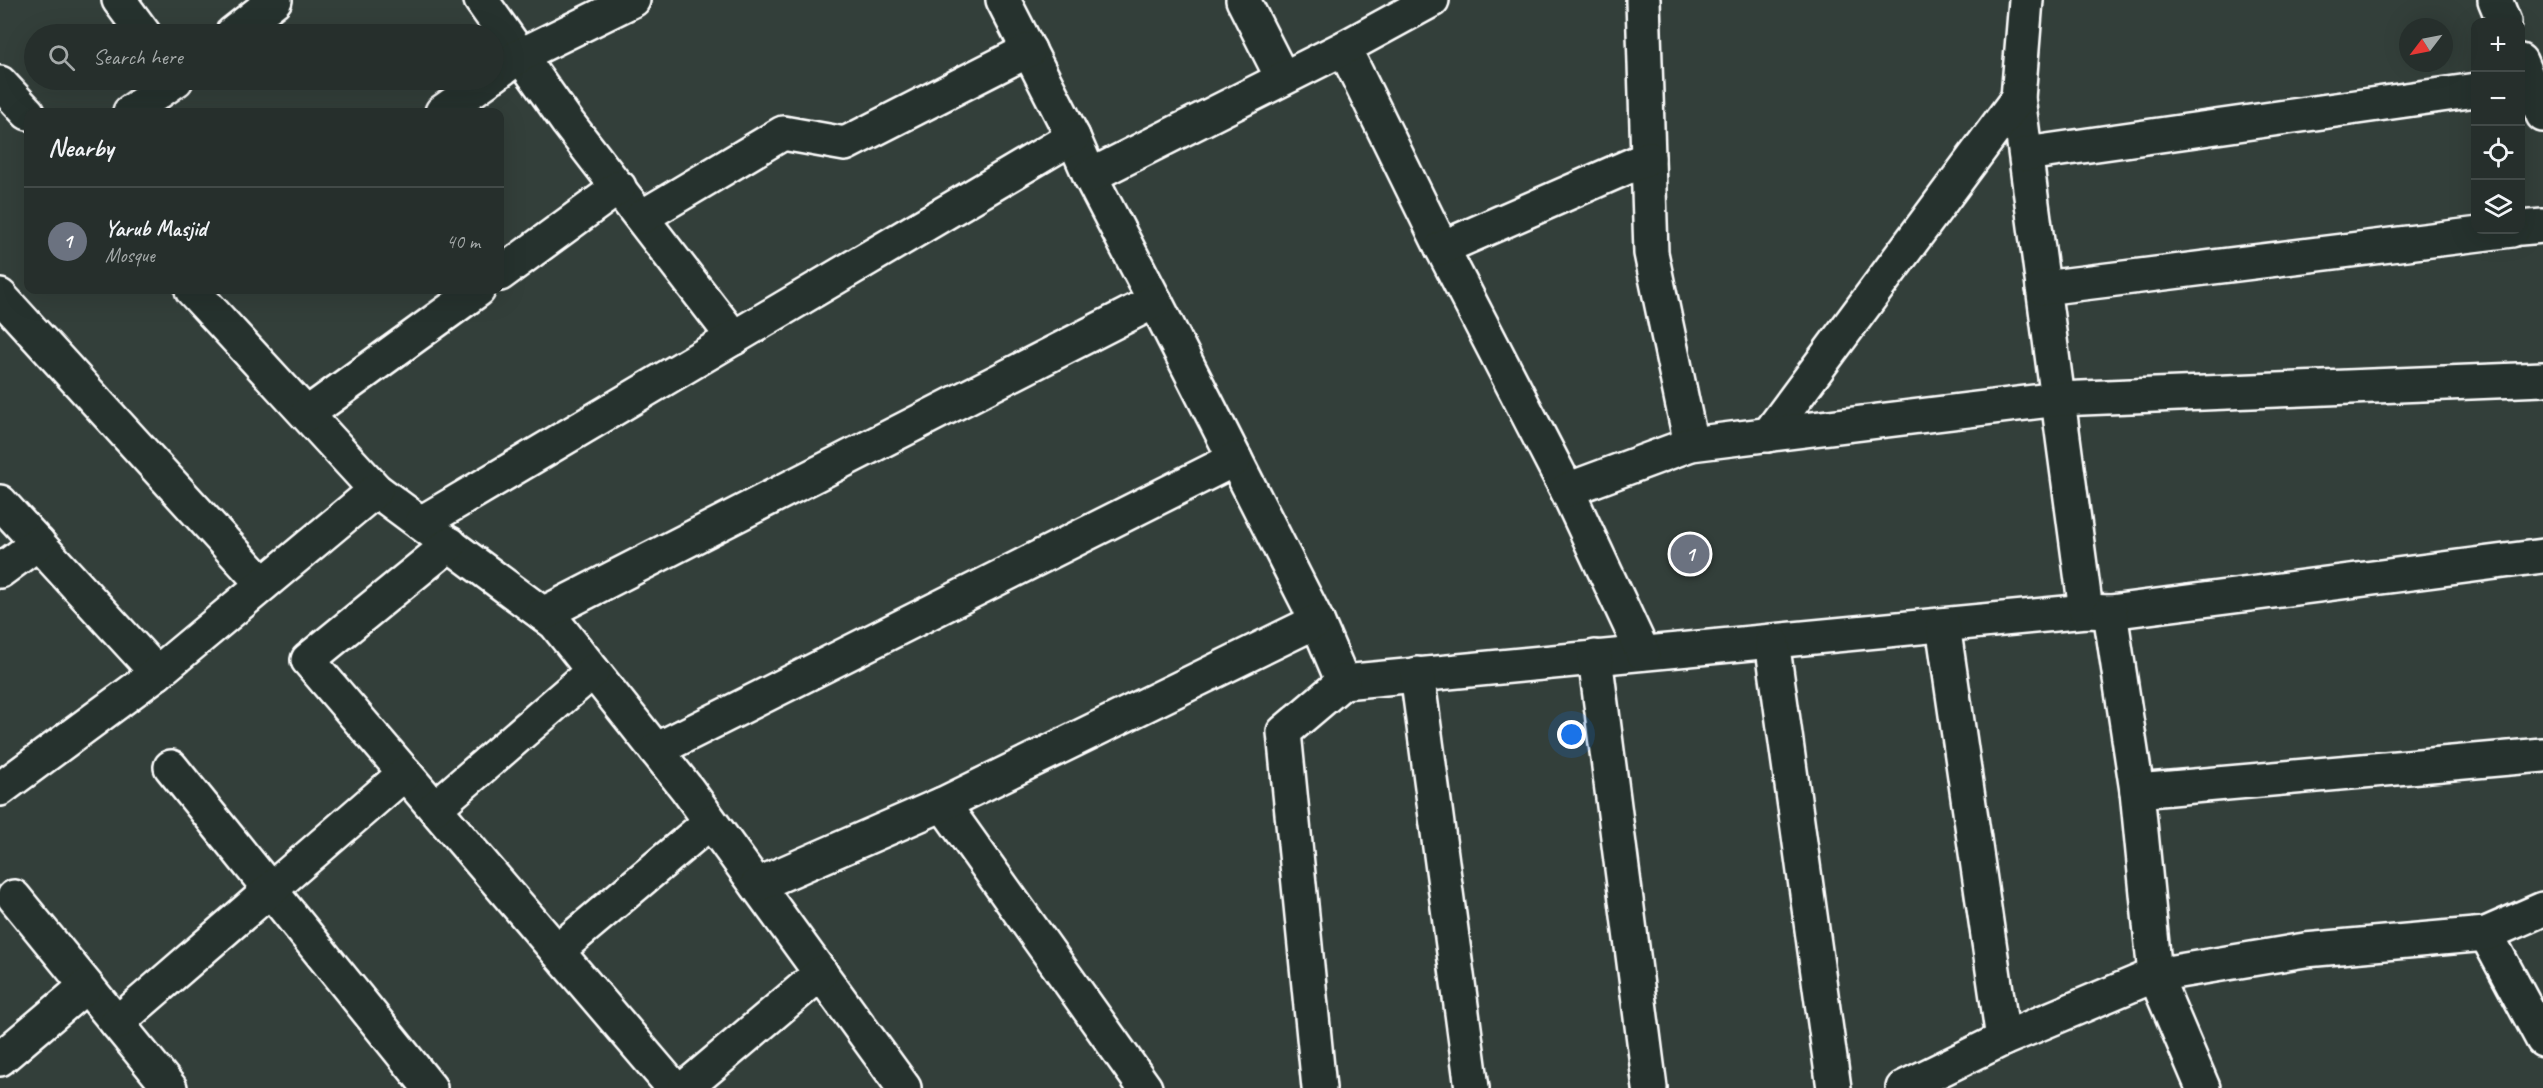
<!DOCTYPE html>
<html lang="en">
<head>
<meta charset="utf-8">
<style>
	body { margin:0; font-family:Caveat,sans-serif; background:#2e3734; color:#f1f3f6 }
	.controls { position:absolute; right:18px; top:18px; display:grid; overflow:hidden; border-radius:12px; box-shadow:0 6px 24px #0002 }
	.controls button { width:54px; height:54px; display:grid; place-items:center; padding:0; border:0; border-bottom:2px solid #424a48; background:#262f2c; color:#f1f3f6; font:30px sans-serif }
	.compass { position:absolute; left:2399px; top:18px; width:54px; height:54px; border-radius:50%; background:#262f2c; box-shadow:0 6px 24px #0002; rotate:238deg }
	.you { position:absolute; left:1572px; top:735px; width:21px; height:21px; margin:-15px; border:4px solid #fff; border-radius:50%; background:#1a73e8; box-shadow:0 0 0 9px #1a73e833 }
	.badge { display:grid; place-items:center; width:39px; height:39px; border-radius:50%; background:#ff9aa2; color:#fff; font-size:20px; font-weight:700 }
	.pin { position:absolute; translate:-50% -50%; border:3px solid #fff; box-shadow:0 2px 6px #0006 }
	.list { margin:0; padding:0; list-style:none }
	h2 { display:flex; justify-content:space-between; align-items:center; height:78px; margin:0; padding:0 24px; font-size:26px }
	h2 small { font-size:20px; font-weight:400; color:#a4a9a9 }
	.list li { display:grid; grid-template-columns:39px 1fr auto; gap:18px; align-items:center; box-sizing:border-box; height:108px; padding:0 24px; border-top:2px solid #424a48 }
	.list b { display:block; font-size:22px; white-space:nowrap }
	.list p { margin:0; font-size:20px; white-space:nowrap; color:#a4a9a9 }
	.list em { font-size:20px; font-style:normal; color:#a4a9a9 }
	.icon { flex:none; width:33px; height:33px; fill:none; stroke:currentColor; stroke-width:2; stroke-linecap:round; stroke-linejoin:round }
	.map { position:relative; flex:none; width:2543px; height:1088px; overflow:hidden }
	.search { position:absolute; background:#262f2c; box-shadow:0 6px 24px #0002; left:24px; top:24px; width:480px; height:66px; display:flex; align-items:center; gap:15px; box-sizing:border-box; padding:0 21px; border-radius:33px; color:#a4a9a9; font-size:22px }
	.panel { position:absolute; background:#262f2c; box-shadow:0 6px 24px #0002; left:24px; top:108px; width:480px; height:186px; border-radius:12px }
	.map>svg:first-child { display:block }
</style>
</head>
<body>
<div class="map">
<svg width="2543" height="1088" viewBox="0 0 2543 1088">
	<rect width="100%" height="100%" fill="#333f3a"/>
	<filter id="ink" filterUnits="userSpaceOnUse"><feTurbulence type="fractalNoise" baseFrequency=".0167" numOctaves="2"/><feDisplacementMap in="SourceGraphic" scale="12" xChannelSelector="R" yChannelSelector="G"/><feConvolveMatrix kernelMatrix="1 2 1 2 8 2 1 2 1" color-interpolation-filters="sRGB"/></filter>
	<g filter="url(#ink)">
		<g fill="none" stroke-linecap="round" stroke-linejoin="round">
			<g stroke="#fff" stroke-width="38">
				<g id="minor">
					<polyline points="119,0 144,34"/>
					<polyline points="481,0 568,123 734,338"/>
					<polyline points="1003,0 1073,137 1090,176 1155,301 1317,621 1343,682 2086,611 2110,612 2543,556"/>
					<polyline points="1243,0 1282,77"/>
					<polyline points="1643,0 1651,253 1691,444"/>
					<polyline points="2026,0 2018,98 2086,611"/>
					<polyline points="2495,0 2504,22"/>
					<polyline points="232,34 275,0"/>
					<polyline points="1344,48 1442,248 1567,490 1643,653"/>
					<polyline points="2520,61 2543,115"/>
					<polyline points="494,75 519,56 633,0"/>
					<polyline points="0,83 28,113"/>
					<polyline points="130,112 176,80"/>
					<polyline points="442,112 487,80"/>
					<polyline points="2026,154 2476,90"/>
					<polyline points="1090,176 1344,48 1432,0"/>
					<polyline points="642,217 783,133 845,144 1029,50"/>
					<polyline points="2520,228 2543,226"/>
					<polyline points="1442,248 1648,158"/>
					<polyline points="500,274 619,187"/>
					<polyline points="2043,288 2512,230"/>
					<polyline points="192,290 376,490 555,623 687,789 904,1088"/>
					<polyline points="0,296 263,584"/>
					<polyline points="307,414 478,290"/>
					<polyline points="1768,435 2018,98"/>
					<polyline points="1567,490 1691,444 2058,399 2543,379"/>
					<polyline points="0,502 157,673"/>
					<polyline points="421,523 1073,137"/>
					<polyline points="450,544 308,660 674,1088"/>
					<polyline points="0,571 38,543"/>
					<polyline points="2110,612 2137,791 2155,975 2203,1088"/>
					<polyline points="543,614 1155,301"/>
					<polyline points="1943,625 2003,1039"/>
					<polyline points="1772,641 1834,1088"/>
					<polyline points="1595,657 1650,1088"/>
					<polyline points="1417,674 1472,1088"/>
					<polyline points="656,750 1235,459"/>
					<polyline points="171,767 430,1088"/>
					<polyline points="0,789 157,673 376,490"/>
					<polyline points="2137,791 2543,755"/>
					<polyline points="943,804 1145,1088"/>
					<polyline points="435,808 593,671"/>
					<polyline points="757,885 943,804 1317,621"/>
					<polyline points="14,897 170,1088"/>
					<polyline points="2486,934 2543,1040"/>
					<polyline points="557,951 710,822"/>
					<polyline points="117,1023 405,773"/>
					<polyline points="0,1059 86,986"/>
					<polyline points="685,1088 821,973"/>
					<polyline points="1319,1088 1284,732 1343,682"/>
					<polyline points="1903,1088 2003,1039 2155,975 2305,950 2486,934 2543,909"/>
				</g>
			</g>
			<use href="#minor" stroke="#26332d" stroke-width="33"/>
		</g>
	</g>
</svg>
<div class="controls">
<button>+</button>
<button>−</button>
<button><svg class="icon" aria-label="locate" viewBox="0 0 24 24"><circle cx="12" cy="12" r="6"/><path d="M12 2v4M12 18v4M2 12h4M18 12h4"/></svg></button>
<button><svg class="icon" aria-label="layers" viewBox="0 0 24 24"><path d="M12 4l9 5-9 5-9-5zM3 14l9 5 9-5"/></svg></button>
</div>
<svg class="compass" viewBox="-18 -18 36 36"><path d="M0-13l5 13h-10z" fill="#e53935"/><path d="M0 13l5-13h-10z" fill="#a4a9a9"/></svg>
<div class="you"></div>
<div class="pin badge" style="left:1690px;top:554px;background:#6b7280">1</div>
<div class="search"><svg class="icon" aria-label="search" viewBox="0 0 24 24"><circle cx="10" cy="10" r="6"/><path d="M15 15l6 6"/></svg>Search here</div>
<section class="panel">
<h2>Nearby<small></small></h2>
<ul class="list">
<li><span class="badge" style="background:#6b7280">1</span><div><b>Yarub Masjid</b><p>Mosque</p></div><em>40 m</em></li>
</ul>
</section>
</div>
</body>
</html>
